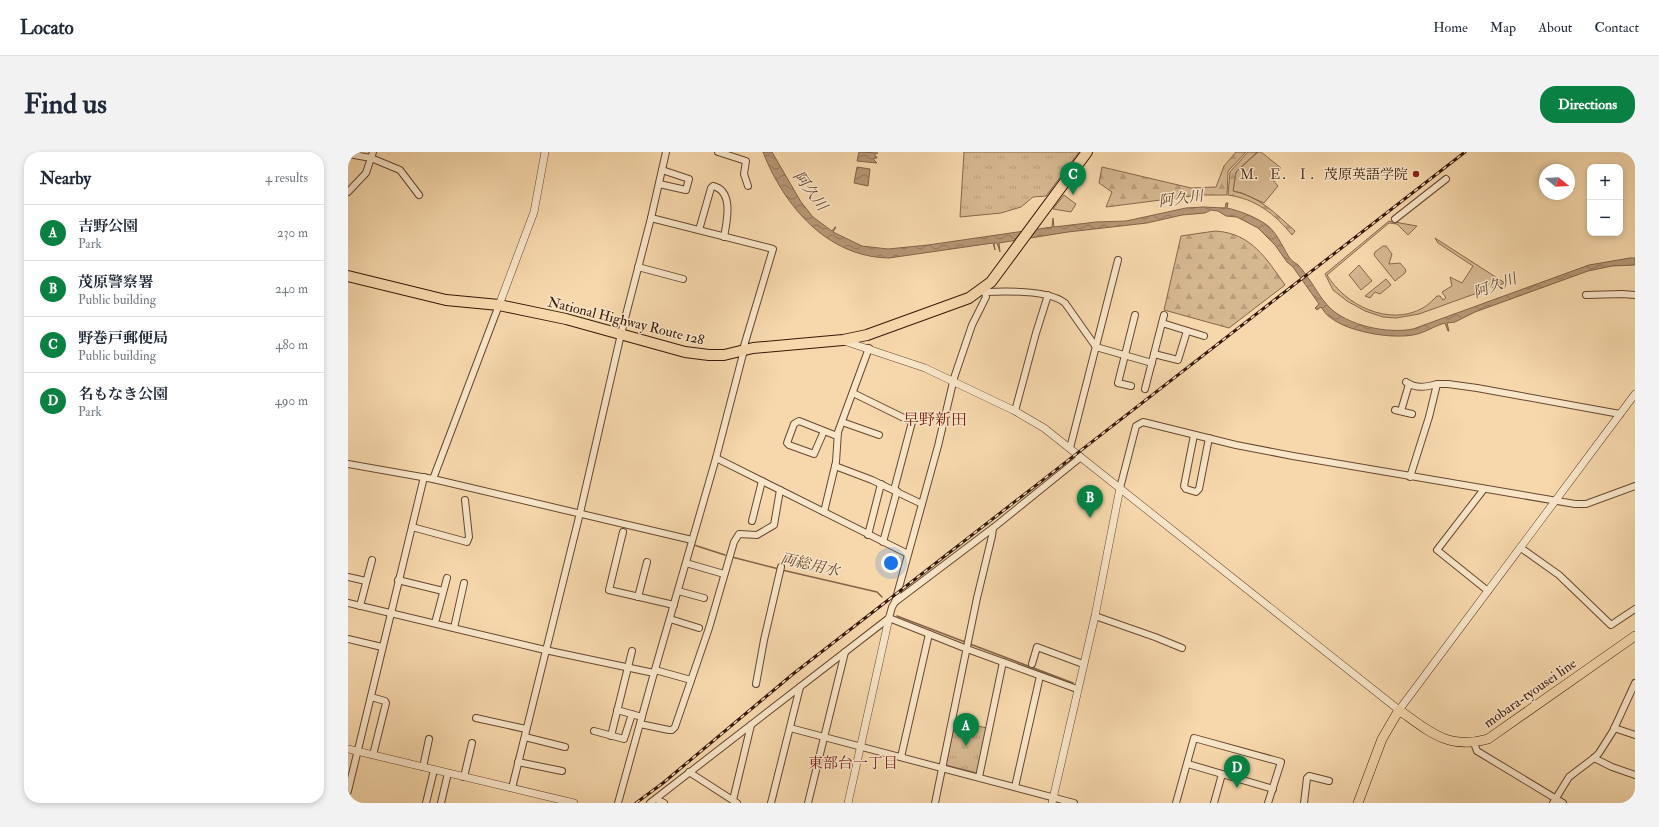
<!DOCTYPE html>
<html lang="en">
<head>
<meta charset="utf-8">
<style>
	body { margin:0; font-family:"IM FELL Double Pica","Noto Serif JP",serif; background:#f2f2f3; color:#1f2937 }
	.controls { position:absolute; right:12px; top:12px; display:grid; overflow:hidden; border-radius:8px; box-shadow:0 2px 6px #0003 }
	.controls button { width:36px; height:36px; display:grid; place-items:center; padding:0; border:0; border-bottom:1px solid #e0e1e3; background:#fff; color:#1f2937; font:20px sans-serif }
	.compass { position:absolute; left:1191px; top:12px; width:36px; height:36px; border-radius:50%; background:#fff; box-shadow:0 2px 6px #0003; rotate:108deg }
	.you { position:absolute; left:543px; top:411px; width:14px; height:14px; margin:-10px; border:3px solid #fff; border-radius:50%; background:#1a73e8; box-shadow:0 0 0 6px #1a73e833 }
	.badge { display:grid; place-items:center; width:26px; height:26px; border-radius:50%; background:#0b8043; color:#fff; font-size:13px; font-weight:700 }
	.pin { position:absolute; translate:-50% -33px; filter:drop-shadow(0 1px 2px #0008) }
	.pin::after { content:''; position:absolute; top:21px; width:14px; height:12px; background:inherit; clip-path:polygon(0 0,100% 0,50% 100%) }
	.list { margin:0; padding:0; list-style:none }
	h2 { display:flex; justify-content:space-between; align-items:center; height:52px; margin:0; padding:0 16px; font-size:17px }
	h2 small { font-size:13px; font-weight:400; color:#747a83 }
	.list li { display:grid; grid-template-columns:26px 1fr auto; gap:12px; align-items:center; box-sizing:border-box; height:56px; padding:0 16px; border-top:1px solid #e0e1e3 }
	.list b { display:block; font-size:15px; white-space:nowrap }
	.list p { margin:0; font-size:13px; white-space:nowrap; color:#747a83 }
	.list em { font-size:13px; font-style:normal; color:#747a83 }
	.map { position:relative; flex:none; width:1287px; height:651px; overflow:hidden; border-radius:16px }
	header { display:flex; align-items:center; gap:24px; box-sizing:border-box; height:56px; padding:0 20px; background:#fff; border-bottom:1px solid #e0e1e3 }
	header strong { font-size:19px }
	nav { display:flex; gap:22px; margin-inline-start:auto; font-size:14px }
	.intro { display:flex; align-items:center; justify-content:space-between; box-sizing:border-box; height:96px; padding:0 24px }
	h1 { margin:0; font-size:28px }
	.button { padding:10px 18px; border-radius:16px; background:#0b8043; color:#fff; font-size:14px; font-weight:700 }
	main { display:flex; gap:24px; padding:0 24px }
	aside { flex:1; background:#fff; border-radius:16px; box-shadow:0 2px 6px #0003 }
	.map>svg:first-child { display:block }
</style>
</head>
<body>
<header>
<strong>Locato</strong>
<nav><a>Home</a><a>Map</a><a>About</a><a>Contact</a></nav>
</header>
<div class="intro"><h1>Find us</h1><a class="button">Directions</a></div>
<main>
<aside>
<h2>Nearby<small>4 results</small></h2>
<ul class="list">
<li><span class="badge">A</span><div><b>吉野公園</b><p>Park</p></div><em>230 m</em></li>
<li><span class="badge">B</span><div><b>茂原警察署</b><p>Public building</p></div><em>240 m</em></li>
<li><span class="badge">C</span><div><b>野巻戸郵便局</b><p>Public building</p></div><em>480 m</em></li>
<li><span class="badge">D</span><div><b>名もなき公園</b><p>Park</p></div><em>490 m</em></li>
</ul>
</aside>
<div class="map">
<svg width="1287" height="651" viewBox="0 0 1287 651">
	<defs>
		<pattern id="forest-firs" width="22" height="20" patternUnits="userSpaceOnUse"><rect width="22" height="20" fill="#d5b790"/><path d="M5 1l3.5 6h-7zM16 11l3.5 6h-7z" fill="#b79d7b"/></pattern>
		<pattern id="park-tufts" width="24" height="20" patternUnits="userSpaceOnUse"><rect width="24" height="20" fill="#d5b790"/><path d="M3 7l-1-3M5 7V3M7 7l1-3M15 17l-1-3M17 17v-4M19 17l1-3" fill="none" stroke="#b79d7b"/></pattern>
		<pattern id="water-waves" width="16" height="10" patternUnits="userSpaceOnUse"><rect width="16" height="10" fill="#b59674"/><path d="M0 5q4-4 8 0t8 0" fill="none" stroke="#94795d"/></pattern>
	</defs>
	<rect width="100%" height="100%" fill="#f6d8ac"/>
	<filter id="stains"><feTurbulence type="fractalNoise" baseFrequency=".005" numOctaves="4"/><feColorMatrix values="0 0 0 0 .2 0 0 0 0 .09 0 0 0 0 .02 0 0 0 .5 -.17"/></filter>
	<radialGradient id="worn" r=".72"><stop offset=".6" stop-color="#630" stop-opacity="0"/><stop offset="1" stop-color="#630" stop-opacity=".3"/></radialGradient>
	<g fill="#d5b790" stroke="#86674c">
		<polygon points="910,0 913,0 933,16 925,28 930,34 916,51 894,41 885,39 888,20"/>
		<polygon points="716,43 728,52 723,60 705,57"/>
		<path d="M1041,69L1069,74L1060,83L1049,72L1041,71L979,123C997,153 1041,175 1075,156C1080,153 1085,148 1089,144H1092L1095,148L1098,146L1094,140L1104,134L1102,125L1114,131L1125,114L1090,91L1087,86L1157,131L1071,162L1048,166L1035,165L1017,159L999,149L985,138L977,122Z"/>
		<polygon points="1035,94 1038,94 1044,102 1041,112 1052,111 1058,118 1057,121 1047,129 1026,103 1027,100"/>
		<polygon points="1011,113 1024,129 1013,138 1001,123"/>
		<polygon points="1038,127 1043,133 1032,142 1027,140 1022,146 1017,144"/>
	</g>
	<g fill="url(#forest-firs)" stroke="#86674c">
		<polygon points="888,0 898,0 880,19 879,43 852,43 758,55 764,40 751,31 754,15 843,36 868,35 876,14"/>
		<path d="M900,0H909L888,20L885,39C912,45 927,61 947,79L944,83C927,62 908,47 880,43L882,20Z"/>
		<path d="M867,79C903,81 918,106 937,133L881,176L816,158L833,84Z"/>
	</g>
	<g fill="url(#park-tufts)" stroke="#86674c">
		<polygon points="616,0 731,0 698,44 685,45 673,55 653,61 612,65"/>
		<polygon points="607,569 639,576 629,621 598,613"/>
	</g>
	<g fill="url(#water-waves)" stroke="#826348">
		<path d="M415,0H424L453,50L465,65L484,79L487,75H488L485,80L514,94L540,97L580,93L704,75L705,66L706,75L748,70L778,69L838,56L855,55L877,56L878,51H880L879,56C892,59 905,64 916,71C928,78 934,94 941,105C943,109 948,111 950,113C953,116 956,120 958,123C966,133 972,146 981,155C1000,174 1040,182 1065,177L1241,113L1282,106H1287V113L1264,114L1240,119L1127,160L1107,170L1099,171L1101,179H1100L1097,171C1086,174 1077,181 1065,183C1043,187 1001,180 983,166C978,163 976,159 973,155L969,158L967,156L971,152L945,115L939,110L927,93L910,76L889,65L878,64L870,59L863,58L857,61L834,63L799,71L720,80L651,91L652,100L649,91H646L647,98L645,91L541,106C479,105 436,54 415,0Z"/>
		<polygon points="511,0 530,1 527,2 527,4 529,5 529,6 526,6 526,8 529,11 509,9"/>
		<polygon points="509,15 522,17 520,34 506,31"/>
	</g>
	<g fill="none" stroke-linecap="round" stroke-linejoin="round">
		<g stroke="#826348" stroke-width="1.5">
			<polyline points="346,393 377,403"/>
			<polyline points="384,405 431,417"/>
			<polyline points="434,418 529,440 534,445"/>
			<polyline points="549,464 617,490"/>
			<polyline points="622,492 725,531"/>
		</g>
		<g stroke="#664730" stroke-width="8">
			<g id="minor">
				<polyline points="370,0 398,9 396,22 400,34"/>
				<polyline points="0,2 23,6 52,18 71,43"/>
				<polyline points="311,32 338,38 341,27 314,18"/>
				<polyline points="0,40 18,21 25,0"/>
				<polyline points="1047,67 1098,27"/>
				<path d="M351,78L363,36L365,34C386,39 379,69 376,85"/>
				<polyline points="290,115 335,127"/>
				<path d="M637,140C658,139 701,138 717,151L748,195L804,211"/>
				<polyline points="1238,143 1274,142 1287,143"/>
				<polyline points="814,171 856,184"/>
				<polyline points="806,202 830,208 839,179"/>
				<path d="M1058,230C1068,237 1078,235 1089,232"/>
				<polyline points="783,234 770,231 787,163"/>
				<polyline points="797,237 816,163"/>
				<polyline points="505,241 564,270 546,338"/>
				<polyline points="1047,258 1064,262"/>
				<polyline points="667,259 688,181 700,143"/>
				<polyline points="1053,259 1061,232"/>
				<polyline points="494,270 531,283"/>
				<polyline points="476,279 466,302 441,293 439,291 446,272 449,270 451,269 489,284"/>
				<polyline points="846,283 836,334 838,337 848,340 851,337 861,286"/>
				<polyline points="722,296 770,108"/>
				<polyline points="368,306 560,402"/>
				<polyline points="0,312 85,327 344,388"/>
				<polyline points="487,314 524,328 574,352"/>
				<polyline points="1062,325 1081,265 1089,232 1100,232 1129,236 1272,262"/>
				<polyline points="85,327 151,153"/>
				<polyline points="772,336 788,274 795,270 888,293 945,304 1227,352 1238,352 1287,334"/>
				<polyline points="1136,337 1089,398 1140,439"/>
				<polyline points="476,360 488,310 490,280 521,196"/>
				<polyline points="404,369 414,329"/>
				<polyline points="64,375 119,390 121,385 117,348"/>
				<polyline points="275,380 261,438 326,453"/>
				<polyline points="520,383 533,332"/>
				<polyline points="535,390 549,339"/>
				<polyline points="1173,396 1211,423 1263,473 1287,457"/>
				<polyline points="338,411 376,422"/>
				<polyline points="0,425 18,429"/>
				<polyline points="50,428 95,439"/>
				<polyline points="330,439 356,446"/>
				<polyline points="290,445 299,410"/>
				<polyline points="547,450 590,294 606,226 624,173 638,145 636,136"/>
				<polyline points="0,451 197,498 306,521"/>
				<polyline points="12,454 24,408"/>
				<polyline points="747,464 807,485 834,496"/>
				<polyline points="541,466 619,497 729,537"/>
				<polyline points="322,467 351,476"/>
				<polyline points="87,471 99,426"/>
				<polyline points="106,476 116,431"/>
				<polyline points="0,487 34,495"/>
				<polyline points="684,512 689,495 735,512"/>
				<polyline points="307,518 343,528"/>
				<polyline points="408,532 416,488 433,415"/>
				<polyline points="23,545 37,549 38,551 25,603"/>
				<polyline points="269,558 294,565"/>
				<polyline points="128,566 178,577"/>
				<polyline points="292,572 321,578 324,578 327,575 361,476 386,390 391,382 409,383 426,373 432,338"/>
				<polyline points="442,576 726,651"/>
				<polyline points="1266,576 1287,583"/>
				<polyline points="246,579 276,587 284,562"/>
				<polyline points="263,584 284,499"/>
				<polyline points="177,585 217,595"/>
				<polyline points="1126,591 1129,599 1215,651"/>
				<polyline points="553,605 581,482"/>
				<polyline points="1246,606 1264,615 1287,623"/>
				<polyline points="170,610 214,619"/>
				<polyline points="840,612 925,637"/>
				<polyline points="75,615 81,587"/>
				<polyline points="341,620 389,651"/>
				<polyline points="116,625 124,591"/>
				<polyline points="631,625 655,510"/>
				<polyline points="667,635 692,524"/>
				<polyline points="164,636 232,361 273,182 303,66 318,0"/>
				<polyline points="0,639 76,325"/>
				<polyline points="308,647 316,651"/>
				<polyline points="385,648 403,573"/>
				<polyline points="78,651 86,618"/>
				<polyline points="93,651 100,621"/>
				<polyline points="270,651 306,521 368,306 395,202 396,194 425,97 303,66"/>
				<polyline points="302,651 541,466 544,455 547,450 645,376 733,305"/>
				<polyline points="423,651 452,535"/>
				<polyline points="460,651 497,500"/>
				<polyline points="587,651 629,446 644,384 645,376"/>
				<polyline points="828,651 846,586 933,610 920,651"/>
				<polyline points="866,651 874,622"/>
				<polyline points="956,651 959,626 961,624 981,629"/>
				<polyline points="1205,651 1221,625 1246,606 1251,601 1265,579 1287,531"/>
			</g>
		</g>
		<g stroke="#664730" stroke-width="8">
			<g id="tertiary">
				<polyline points="151,153 186,60 197,0"/>
				<polyline points="496,189 577,216 667,259 696,276 1051,558 1287,242"/>
				<polyline points="0,597 226,651"/>
				<polyline points="500,651 541,466"/>
				<polyline points="704,651 747,464 772,336"/>
			</g>
		</g>
		<g stroke="#361707" stroke-width="10">
			<path id="primary" d="M1010,651L1034,587L1051,558C1082,580 1100,598 1140,587L1287,484"/>
		</g>
		<g stroke="#361707" stroke-width="12">
			<polyline id="trunk" points="0,124 98,148 151,153 218,167 337,200 361,203 376,203 405,196 495,188 519,183 621,146 643,130 739,0"/>
		</g>
		<use href="#minor" stroke="#f9e6c9" stroke-width="6"/>
		<use href="#tertiary" stroke="#f9e6c9" stroke-width="7"/>
		<use href="#primary" stroke="#f6d8ac" stroke-width="9"/>
		<use href="#trunk" stroke="#f6d8ac" stroke-width="10"/>
		<g stroke="#361707" stroke-width="3">
			<polyline id="rail" points="288,651 315,631 445,522 1117,0"/>
		</g>
		<use href="#rail" stroke="#f9e6c9" stroke-width="1.5" stroke-dasharray="4.5" stroke-linecap="butt"/>
	</g>
	<circle fill="#8f2418" stroke="#f9e6c9" stroke-width="1.5" cx="1068" cy="22" r="4"/>
	<g text-anchor="middle" dominant-baseline="central" stroke-width="3" stroke-linejoin="round" paint-order="stroke">
		<g font-size="14" fill="#361707" stroke="#f9e6c9" text-anchor="end">
			<text x="1060" y="22">Ｍ．Ｅ．Ｉ．茂原英語学院</text>
		</g>
		<g font-size="14" fill="#361707" stroke="#f9e6c9">
			<text transform="translate(278 169) rotate(14)">National Highway Route 128</text>
			<text transform="translate(1182 541) rotate(-35)">mobara-tyousei line</text>
		</g>
		<g font-size="15" font-style="italic" fill="#694a33" stroke="#f9e6c9">
			<text transform="translate(462 39) rotate(53)">阿久川</text>
			<text transform="translate(833 47) rotate(-8)">阿久川</text>
			<text transform="translate(1147 134) rotate(-20)">阿久川</text>
			<text transform="translate(462 413) rotate(13)">両総用水</text>
		</g>
		<g font-size="15" fill="#7a1f14" stroke="#f9e6c9">
			<text x="505" y="611">東部台一丁目</text>
		</g>
		<g font-size="16" fill="#7a1f14" stroke="#f9e6c9">
			<text x="587" y="268">早野新田</text>
		</g>
	</g>
	<rect width="100%" height="100%" filter="url(#stains)"/>
	<rect width="100%" height="100%" fill="url(#worn)"/>
</svg>
<div class="controls">
<button>+</button>
<button>−</button>
</div>
<svg class="compass" viewBox="-18 -18 36 36"><path d="M0-13l5 13h-10z" fill="#e53935"/><path d="M0 13l5-13h-10z" fill="#747a83"/></svg>
<div class="you"></div>
<div class="pin badge" style="left:618px;top:594px">A</div>
<div class="pin badge" style="left:742px;top:366px">B</div>
<div class="pin badge" style="left:725px;top:43px">C</div>
<div class="pin badge" style="left:889px;top:636px">D</div>
</div>
</main>
</body>
</html>
